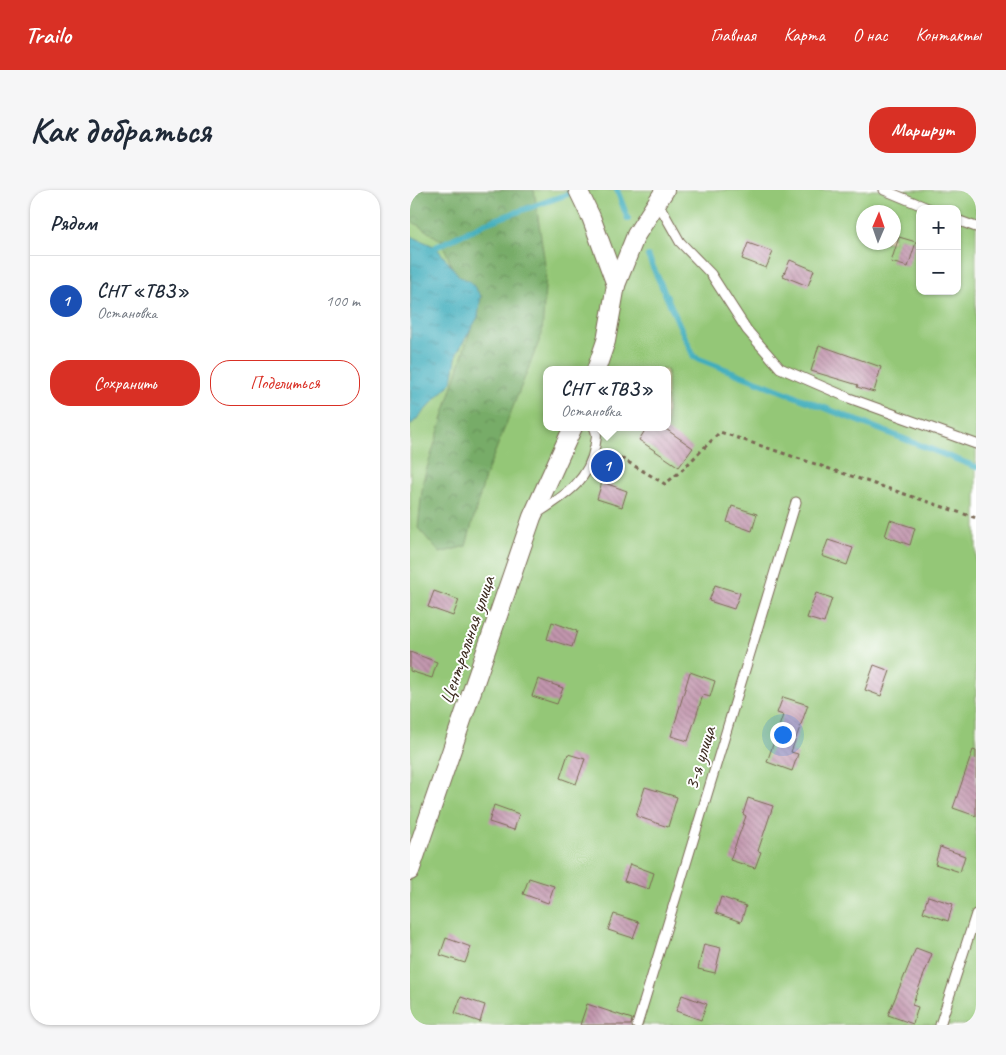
<!DOCTYPE html>
<html lang="ru">
<head>
<meta charset="utf-8">
<style>
	body { margin:0; font-family:Caveat,sans-serif; background:#f6f6f7; color:#1f2937 }
	.controls { position:absolute; right:15px; top:15px; display:grid; overflow:hidden; border-radius:10px; box-shadow:0 1px 4px #0004 }
	.controls button { width:45px; height:45px; display:grid; place-items:center; padding:0; border:0; border-bottom:1px solid #e0e1e3; background:#fff; color:#1f2937; font:25px sans-serif }
	.compass { position:absolute; left:446px; top:15px; width:45px; height:45px; border-radius:50%; background:#fff; box-shadow:0 1px 4px #0004; rotate:2deg }
	.you { position:absolute; left:372px; top:544px; width:18px; height:18px; margin:-12px; border:4px solid #fff; border-radius:50%; background:#1a73e8; box-shadow:0 0 0 8px #1a73e833 }
	.badge { display:grid; place-items:center; width:32px; height:32px; border-radius:50%; background:#d93025; color:#fff; font-size:16px; font-weight:700 }
	.pin { position:absolute; translate:-50% -50%; border:2px solid #fff; box-shadow:0 1px 5px #0006 }
	.popup { position:absolute; left:133px; top:176px; width:128px; height:65px; box-sizing:border-box; display:grid; place-content:center; border-radius:10px; background:#fff; filter:drop-shadow(0 1px 4px #0005); font-size:16px; white-space:nowrap; color:#747a83 }
	.popup b { font-size:19px; color:#1f2937 }
	.popup::after { content:''; position:absolute; left:50%; top:100%; margin-left:-10px; border:10px solid transparent; border-top-color:#fff }
	.list { margin:0; padding:0; list-style:none }
	h2 { display:flex; justify-content:space-between; align-items:center; height:65px; margin:0; padding:0 20px; font-size:21px }
	h2 small { font-size:16px; font-weight:400; color:#747a83 }
	.list li { display:grid; grid-template-columns:32px 1fr auto; gap:15px; align-items:center; box-sizing:border-box; height:90px; padding:0 20px; border-top:1px solid #e0e1e3 }
	.list b { display:block; font-size:19px; white-space:nowrap }
	.list p { margin:0; font-size:16px; white-space:nowrap; color:#747a83 }
	.list em { font-size:16px; font-style:normal; color:#747a83 }
	.actions { display:flex; gap:10px; padding:15px 20px }
	.actions a { flex:1; padding:11px 0; border:1px solid #d93025; border-radius:20px; text-align:center; font-size:18px; color:#d93025 }
	.actions .main { background:#d93025; color:#fff }
	.map { position:relative; flex:none; width:566px; height:835px; overflow:hidden; border-radius:20px }
	header { display:flex; align-items:center; gap:30px; box-sizing:border-box; height:70px; padding:0 25px; background:#d93025; color:#fff }
	header strong { font-size:24px }
	nav { display:flex; gap:28px; margin-inline-start:auto; font-size:18px }
	.intro { display:flex; align-items:center; justify-content:space-between; box-sizing:border-box; height:120px; padding:0 30px }
	h1 { margin:0; font-size:35px }
	.button { padding:12px 22px; border-radius:20px; background:#d93025; color:#fff; font-size:18px; font-weight:700 }
	main { display:flex; gap:30px; padding:0 30px }
	aside { flex:1; background:#fff; border-radius:20px; box-shadow:0 1px 4px #0004 }
	.map>svg:first-child { display:block }
</style>
</head>
<body>
<header>
<strong>Trailo</strong>
<nav><a>Главная</a><a>Карта</a><a>О нас</a><a>Контакты</a></nav>
</header>
<div class="intro"><h1>Как добраться</h1><a class="button">Маршрут</a></div>
<main>
<aside>
<h2>Рядом<small></small></h2>
<ul class="list">
<li><span class="badge" style="background:#1a4fb4">1</span><div><b>СНТ «ТВЗ»</b><p>Остановка</p></div><em>100 m</em></li>
</ul>
<div class="actions"><a class="main">Сохранить</a><a>Поделиться</a></div>
</aside>
<div class="map">
<svg width="566" height="835" viewBox="0 0 566 835">
	<defs>
		<pattern id="forest-crowns" width="20" height="18" patternUnits="userSpaceOnUse" patternTransform="scale(1.25)"><rect width="20" height="18" fill="#77ac68"/><path d="M2 6a3 3 0 1 1 6 0M12 15a3 3 0 1 1 6 0" fill="none" stroke="#638c55"/></pattern>
		<pattern id="water-ripples" width="26" height="14" patternUnits="userSpaceOnUse" patternTransform="scale(1.25)"><rect width="26" height="14" fill="#3fadbc"/><path d="M2 4q2-2 4 0t4 0M15 11q2-2 4 0t4 0" fill="none" stroke="#368d98"/></pattern>
		<pattern id="building-back-hatch" width="6" height="6" patternUnits="userSpaceOnUse" patternTransform="scale(1.25)"><rect width="6" height="6" fill="#c296ae"/><path d="M-1 5l2 2M0 0l6 6M5-1l2 2" fill="none" stroke="#9f7b8d"/></pattern>
	</defs>
	<rect width="100%" height="100%" fill="#fff"/>
	<filter id="ink" filterUnits="userSpaceOnUse"><feTurbulence type="fractalNoise" baseFrequency=".02" numOctaves="2"/><feDisplacementMap in="SourceGraphic" scale="10" xChannelSelector="R" yChannelSelector="G"/><feConvolveMatrix kernelMatrix="1 2 1 2 8 2 1 2 1" color-interpolation-filters="sRGB"/></filter>
	<filter id="wash" filterUnits="userSpaceOnUse"><feTurbulence type="fractalNoise" baseFrequency=".0096" numOctaves="4" result="noise"/><feDisplacementMap in="SourceGraphic" scale="20" xChannelSelector="R" yChannelSelector="G"/><feGaussianBlur stdDeviation="1.12" result="paint"/><feColorMatrix in="noise" values="0 0 0 0 0 0 0 0 0 0 0 0 0 0 0 0 0 1.4 0 .05"/><feComposite in="paint" operator="in"/></filter>
	<g filter="url(#wash)">
		<rect width="100%" height="100%" fill="#f0dbb9"/>
		<path fill="#94c777" stroke="#68784a" fill-rule="evenodd" d="M0,0H566V835H0ZM510,19H547V101H510ZM453,22H483V52H453ZM137,180H257V237H137Z"/>
		<polygon fill="url(#forest-crowns)" stroke="#596b43" points="0,0 124,0 136,81 132,144 75,287 56,356 30,363 8,338 13,291 64,128 50,98 32,51 0,30"/>
		<polygon fill="url(#water-ripples)" stroke="#3d6c6d" points="1,46 26,57 50,87 60,91 71,106 68,127 47,163 42,192 0,236"/>
		<g fill="none" stroke-linecap="round" stroke-linejoin="round">
			<g stroke="#3fadbc" stroke-width="6">
				<polyline points="207,0 218,29"/>
				<polyline points="26,57 76,33 158,4"/>
				<polyline points="238,66 284,167 566,277"/>
			</g>
		</g>
		<g id="blocks">
			<g fill="url(#building-back-hatch)">
				<polygon points="489,47 506,52 498,77 481,72"/>
				<polygon points="338,53 363,62 356,78 332,69"/>
				<polygon points="380,70 404,80 398,96 373,86"/>
				<polygon points="409,155 471,177 464,202 447,197 448,195 401,181"/>
				<polygon points="237,237 253,237 283,258 269,277 229,250"/>
				<polygon points="192,292 217,301 212,317 187,309"/>
				<polygon points="322,316 347,324 342,341 317,332"/>
				<polygon points="480,330 505,338 500,355 475,346"/>
				<polygon points="418,350 443,358 437,375 412,366"/>
				<polygon points="305,395 330,403 324,419 299,411"/>
				<polygon points="24,401 49,410 43,426 18,417"/>
				<polygon points="406,403 422,408 414,433 397,428"/>
				<polygon points="142,432 167,441 162,457 137,449"/>
				<polygon points="0,462 27,472 22,488 0,481"/>
				<polygon points="464,475 480,481 471,506 455,500"/>
				<polygon points="280,482 305,491 300,507 293,505 278,551 261,546"/>
				<polygon points="128,489 153,498 147,514 122,506"/>
				<polygon points="373,507 398,515 381,562 388,564 382,581 357,572 373,525 367,523"/>
				<polygon points="563,560 566,561 566,626 543,618"/>
				<polygon points="158,564 175,569 166,594 150,588"/>
				<polygon points="235,597 267,607 258,637 226,626"/>
				<polygon points="338,608 363,616 348,661 351,662 345,678 320,670 336,626 333,624"/>
				<polygon points="84,615 109,624 104,640 79,632"/>
				<polygon points="530,657 555,666 550,682 525,674"/>
				<polygon points="220,674 244,683 239,699 214,691"/>
				<polygon points="119,688 144,696 138,713 113,704"/>
				<polygon points="518,706 543,714 538,731 513,722"/>
				<polygon points="311,707 336,716 331,732 306,723"/>
				<polygon points="204,724 229,732 223,748 198,740"/>
				<polygon points="36,748 61,757 55,773 30,765"/>
				<polygon points="294,754 311,758 305,783 288,779"/>
				<polygon points="506,758 522,764 502,815 508,817 503,834 478,825"/>
				<polygon points="272,805 297,814 291,830 266,821"/>
				<polygon points="51,807 75,815 70,832 45,823"/>
				<polygon points="177,814 222,829 221,835 170,835"/>
			</g>
		</g>
	</g>
	<g filter="url(#ink)">
		<use href="#blocks" fill-opacity="0" stroke="#7a6854" stroke-width="1"/>
		<g fill="none" stroke-linecap="round" stroke-linejoin="round">
			<g stroke="#7a6854" stroke-width="11">
				<g id="service">
					<polyline points="474,0 520,19"/>
					<polyline points="248,13 270,52 301,84 337,140 370,178 439,208 566,254"/>
					<polyline points="547,30 566,37"/>
					<path d="M126,324C154,306 179,292 185,256C186,249 188,244 184,237"/>
					<polyline points="227,835 386,312"/>
					<polyline points="530,835 566,724"/>
				</g>
			</g>
			<g stroke="#7a6854" stroke-width="20">
				<g id="minor">
					<polyline points="168,0 181,27 206,95"/>
					<polyline points="186,180 196,151 206,95 226,45 255,0"/>
					<polyline points="0,681 122,327 163,237"/>
				</g>
			</g>
			<polyline stroke="#7a6854" stroke-width="3" stroke-dasharray="4 4" stroke-linecap="butt" points="211,268 255,294 271,281 310,242 566,328"/>
			<use href="#service" stroke="#fff" stroke-width="9"/>
			<use href="#minor" stroke="#fff" stroke-width="18"/>
		</g>
	</g>
	<g text-anchor="middle" dominant-baseline="central" stroke-width="4" stroke-linejoin="round" paint-order="stroke">
		<g font-size="20" fill="#3b2a1e" stroke="#fff">
			<text transform="translate(57 450) rotate(-71)">Центральная улица</text>
			<text transform="translate(290 568) rotate(-73)">3-я улица</text>
		</g>
	</g>
</svg>
<div class="controls">
<button>+</button>
<button>−</button>
</div>
<svg class="compass" viewBox="-18 -18 36 36"><path d="M0-13l5 13h-10z" fill="#e53935"/><path d="M0 13l5-13h-10z" fill="#747a83"/></svg>
<div class="you"></div>
<div class="pin badge" style="left:197px;top:276px;background:#1a4fb4">1</div>
<div class="popup"><b>СНТ «ТВЗ»</b>Остановка</div>
</div>
</main>
</body>
</html>
